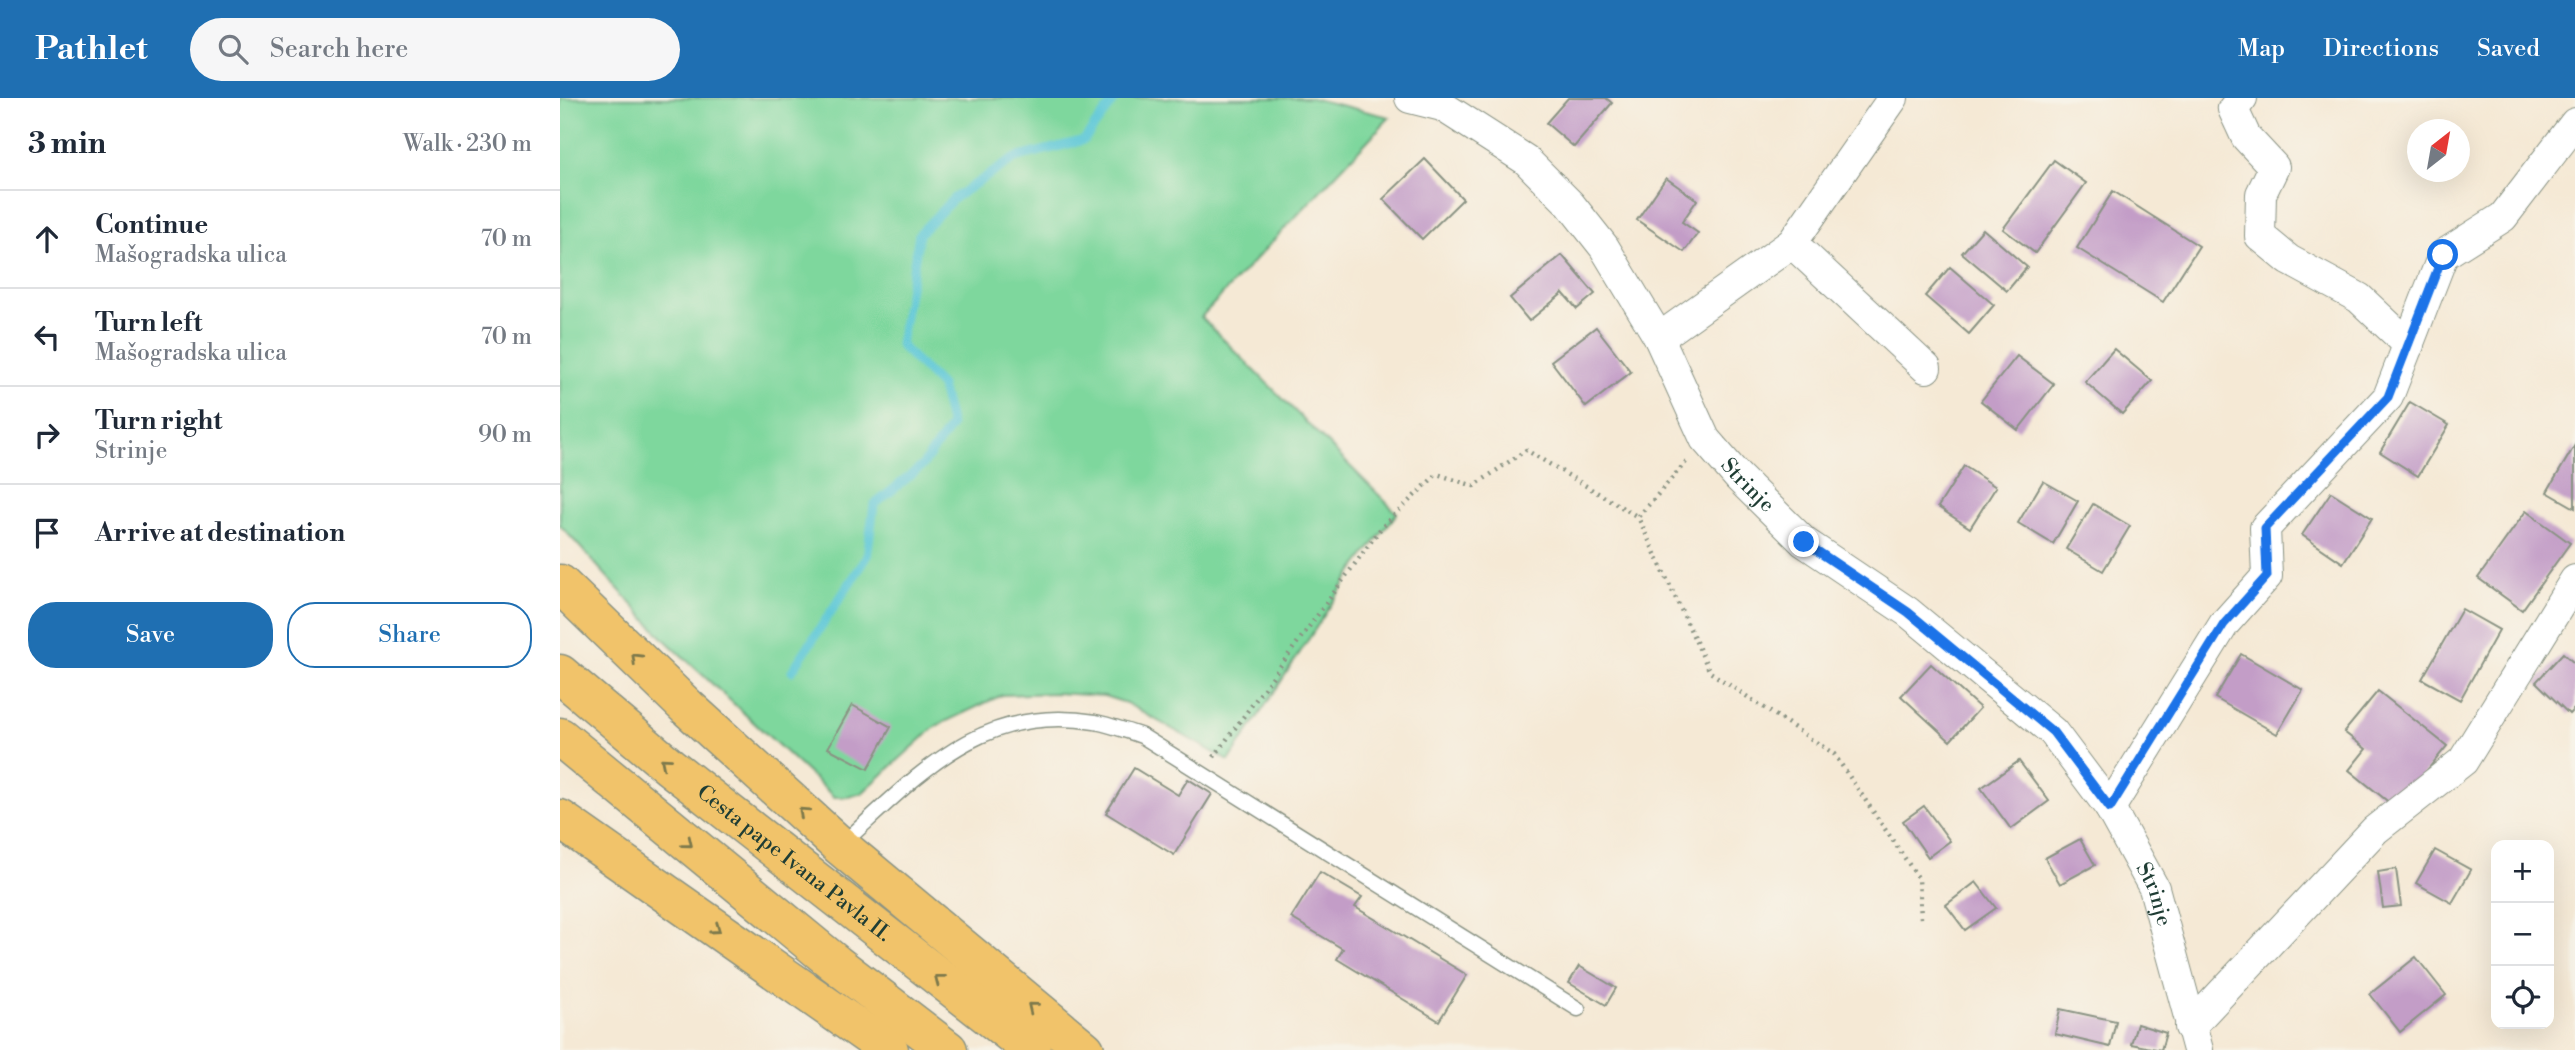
<!DOCTYPE html>
<html lang="en">
<head>
<meta charset="utf-8">
<style>
	body { margin:0; font-family:"Libre Bodoni",serif; background:#f6f6f7; color:#1f2937 }
	.controls { position:absolute; right:21px; bottom:21px; display:grid; overflow:hidden; border-radius:14px; box-shadow:0 7px 28px #0002 }
	.controls button { width:63px; height:63px; display:grid; place-items:center; padding:0; border:0; border-bottom:2px solid #e0e1e3; background:#fff; color:#1f2937; font:35px sans-serif }
	.compass { position:absolute; left:1847px; top:21px; width:63px; height:63px; border-radius:50%; background:#fff; box-shadow:0 7px 28px #0002; rotate:31deg }
	.stop { position:absolute; width:21px; height:21px; margin:-16px; border:5px solid #1a73e8; border-radius:50%; background:#fff }
	.stop.end { background:#1a73e8; border-color:#fff; box-shadow:0 2px 7px #0008 }
	.list { margin:0; padding:0; list-style:none }
	h2 { display:flex; justify-content:space-between; align-items:center; height:91px; margin:0; padding:0 28px; font-size:30px }
	h2 small { font-size:23px; font-weight:400; color:#747a83 }
	.list li { display:grid; grid-template-columns:46px 1fr auto; gap:21px; align-items:center; box-sizing:border-box; height:98px; padding:0 28px; border-top:2px solid #e0e1e3 }
	.list b { display:block; font-size:26px; white-space:nowrap }
	.list p { margin:0; font-size:23px; white-space:nowrap; color:#747a83 }
	.list em { font-size:23px; font-style:normal; color:#747a83 }
	.actions { display:flex; gap:14px; padding:21px 28px }
	.actions a { flex:1; padding:16px 0; border:2px solid #1f6fb2; border-radius:28px; text-align:center; font-size:24px; color:#1f6fb2 }
	.actions .main { background:#1f6fb2; color:#fff }
	.icon { flex:none; width:38px; height:38px; fill:none; stroke:currentColor; stroke-width:2; stroke-linecap:round; stroke-linejoin:round }
	.map { position:relative; flex:none; width:2015px; height:952px; overflow:hidden }
	header { display:flex; align-items:center; gap:42px; box-sizing:border-box; height:98px; padding:0 35px; background:#1f6fb2; color:#fff }
	header strong { font-size:33px }
	nav { display:flex; gap:38px; margin-inline-start:auto; font-size:24px }
	.search { width:490px; height:63px; background:#f6f6f7; display:flex; align-items:center; gap:18px; box-sizing:border-box; padding:0 24px; border-radius:38px; color:#747a83; font-size:26px }
	main { display:flex }
	aside { flex:1; background:#fff }
	.map>svg:first-child { display:block }
</style>
</head>
<body>
<header>
<strong>Pathlet</strong>
<div class="search"><svg class="icon" aria-label="search" viewBox="0 0 24 24"><circle cx="10" cy="10" r="6"/><path d="M15 15l6 6"/></svg>Search here</div>
<nav><a>Map</a><a>Directions</a><a>Saved</a></nav>
</header>
<main>
<aside>
<h2>3 min<small>Walk · 230 m</small></h2>
<ul class="list">
<li><svg class="icon" aria-label="ahead" viewBox="0 0 24 24"><path d="M12 20V5M6 11l6-6 6 6"/></svg><div><b>Continue</b><p>Mašogradska ulica</p></div><em>70 m</em></li>
<li><svg class="icon" aria-label="left" viewBox="0 0 24 24"><path d="M17 20v-9H6M10 6l-5 5 5 5"/></svg><div><b>Turn left</b><p>Mašogradska ulica</p></div><em>70 m</em></li>
<li><svg class="icon" aria-label="right" viewBox="0 0 24 24"><path d="M7 20v-9h11M14 6l5 5-5 5"/></svg><div><b>Turn right</b><p>Strinje</p></div><em>90 m</em></li>
<li><svg class="icon" aria-label="arrive" viewBox="0 0 24 24"><path d="M6 21V4h12l-3 4 3 4H6"/></svg><div><b>Arrive at destination</b></div></li>
</ul>
<div class="actions"><a class="main">Save</a><a>Share</a></div>
</aside>
<div class="map">
<svg width="2015" height="952" viewBox="0 0 2015 952">
	<rect width="100%" height="100%" fill="#f7f3e8"/>
	<filter id="ink" filterUnits="userSpaceOnUse"><feTurbulence type="fractalNoise" baseFrequency=".0143" numOctaves="2"/><feDisplacementMap in="SourceGraphic" scale="14" xChannelSelector="R" yChannelSelector="G"/><feConvolveMatrix kernelMatrix="1 2 1 2 8 2 1 2 1" color-interpolation-filters="sRGB"/></filter>
	<filter id="wash" filterUnits="userSpaceOnUse"><feTurbulence type="fractalNoise" baseFrequency=".00686" numOctaves="4" result="noise"/><feDisplacementMap in="SourceGraphic" scale="28" xChannelSelector="R" yChannelSelector="G"/><feGaussianBlur stdDeviation="1.57" result="paint"/><feColorMatrix in="noise" values="0 0 0 0 0 0 0 0 0 0 0 0 0 0 0 0 0 1.4 0 .05"/><feComposite in="paint" operator="in"/></filter>
	<g filter="url(#wash)">
		<rect width="100%" height="100%" fill="#f5e9d5"/>
		<polygon fill="#7ed79d" stroke="#4e8a68" stroke-width="2" points="0,0 751,0 830,19 641,219 837,415 795,470 669,663 566,605 544,598 495,595 442,597 376,628 302,695 288,699 274,699 104,541 0,427"/>
		<g fill="none" stroke-linecap="round" stroke-linejoin="round">
			<polyline stroke="#5dc8d7" stroke-width="9" points="232,573 307,459 314,407 362,368 391,328 381,288 340,247 359,136 394,100 455,60 524,42 556,0"/>
		</g>
		<g id="blocks">
			<g fill="#c39dc7">
				<polygon points="1008,0 1046,0 1052,5 1014,49 986,25"/>
				<polygon points="865,61 903,101 862,141 823,101"/>
				<polygon points="1494,62 1526,85 1475,155 1443,131"/>
				<polygon points="1106,80 1137,102 1122,124 1138,135 1124,154 1077,122"/>
				<polygon points="1553,93 1639,148 1603,204 1517,150"/>
				<polygon points="1423,131 1467,169 1447,193 1402,155"/>
				<polygon points="1002,157 1035,196 1017,211 1003,195 969,223 950,200"/>
				<polygon points="1390,169 1434,207 1409,236 1365,198"/>
				<polygon points="1036,229 1071,274 1026,309 991,263"/>
				<polygon points="1554,251 1592,283 1562,316 1525,284"/>
				<polygon points="1457,258 1494,286 1458,332 1421,303"/>
				<polygon points="1850,304 1889,327 1858,378 1820,354"/>
				<polygon points="2015,347 2015,410 1987,394"/>
				<polygon points="1404,368 1436,389 1410,430 1378,409"/>
				<polygon points="1483,383 1518,403 1493,446 1458,425"/>
				<polygon points="1771,394 1812,420 1783,465 1742,437"/>
				<polygon points="1533,406 1570,428 1543,473 1506,451"/>
				<polygon points="1966,413 2010,445 1962,512 1918,480"/>
				<polygon points="1902,511 1939,532 1900,602 1862,581"/>
				<polygon points="2003,555 2015,566 2015,610 2009,616 1976,584"/>
				<polygon points="1681,556 1743,592 1717,636 1655,600"/>
				<polygon points="1371,566 1420,610 1390,643 1341,598"/>
				<polygon points="1818,593 1887,648 1836,710 1789,672 1806,651 1784,634"/>
				<polygon points="292,607 331,629 308,671 268,650"/>
				<polygon points="1459,663 1489,703 1451,731 1421,690"/>
				<polygon points="574,670 618,697 628,681 652,696 614,757 546,715"/>
				<polygon points="1364,708 1390,743 1368,759 1343,723"/>
				<polygon points="1520,741 1535,767 1500,786 1485,760"/>
				<polygon points="1875,752 1911,772 1892,805 1856,785"/>
				<polygon points="1836,771 1841,808 1823,810 1818,774"/>
				<polygon points="760,774 802,799 795,809 907,877 879,923 777,861 783,851 731,820"/>
				<polygon points="1416,784 1436,810 1405,832 1386,807"/>
				<polygon points="1856,859 1886,897 1840,934 1810,896"/>
				<polygon points="1019,868 1056,890 1046,907 1009,885"/>
				<polygon points="1500,911 1556,923 1550,949 1495,936"/>
				<polygon points="1577,926 1606,935 1601,952 1571,946"/>
			</g>
		</g>
	</g>
	<g filter="url(#ink)">
		<use href="#blocks" fill-opacity="0" stroke="#8a9384" stroke-width="2"/>
		<g fill="none" stroke-linecap="round" stroke-linejoin="round">
			<g stroke="#8a9384" stroke-width="17">
				<path id="lane" d="M281,747C359,677 419,605 535,624C551,627 567,633 582,638L1018,911"/>
			</g>
			<g stroke="#8a9384" stroke-width="32">
				<g id="street">
					<path id="s1" d="M850,0L882,8L966,62L1010,106L1044,149L1099,240L1145,341L1178,379L1244,444L1348,514L1493,634L1550,710L1594,790L1638,952"/>
					<polyline points="1682,0 1673,11 1686,39 1714,69 1701,96 1700,138 1729,162 1799,200 1849,247"/>
					<polyline points="1232,145 1366,270"/>
					<polyline points="1099,240 1232,145 1333,0"/>
					<polyline points="1550,710 1664,526 1707,478 1705,430 1828,299 1883,157 1943,119 2015,25"/>
					<polyline points="1630,929 1815,732 1903,663 2015,482"/>
				</g>
			</g>
			<g stroke="#8a9384" stroke-width="41">
				<g id="primary">
					<polyline points="0,486 128,610 280,748 525,952"/>
					<path id="s2" d="M0,576L109,668L472,952"/>
					<polyline points="0,639 276,866 388,952"/>
					<polyline points="0,721 329,952"/>
				</g>
			</g>
			<g stroke="#8a9384" stroke-width="4.5" stroke-dasharray="2 5" stroke-linecap="butt">
				<polyline points="1126,364 1078,419 1150,574 1274,656 1359,781 1361,821"/>
				<polyline points="654,659 821,430 877,376 914,388 966,352 1078,419"/>
			</g>
			<use href="#lane" stroke="#fff" stroke-width="14"/>
			<use href="#street" stroke="#fff" stroke-width="30"/>
			<use href="#primary" stroke="#f1c36a" stroke-width="38"/>
		</g>
		<defs><path id="oneway-chevron" d="M-2-3.5L2.5 0L-2 3.5" fill="none" stroke-width="1.6" stroke-linecap="round" stroke-linejoin="round" transform="scale(1.75)"/></defs>
		<g stroke="#7d794c">
			<use href="#oneway-chevron" transform="translate(76 560) rotate(-136)"/>
			<use href="#oneway-chevron" transform="translate(105 664) rotate(-140)"/>
			<use href="#oneway-chevron" transform="translate(243 714) rotate(-138)"/>
			<use href="#oneway-chevron" transform="translate(128 745) rotate(39)"/>
			<use href="#oneway-chevron" transform="translate(156 831) rotate(35)"/>
			<use href="#oneway-chevron" transform="translate(379 881) rotate(-142)"/>
			<use href="#oneway-chevron" transform="translate(472 909) rotate(-141)"/>
		</g>
	</g>
	<g fill="none" stroke-linecap="round" stroke-linejoin="round" filter="url(#ink)">
		<polyline stroke="#1a73e8" stroke-width="9" points="1244,444 1348,514 1493,634 1550,710 1664,526 1707,478 1705,430 1828,299 1883,157"/>
	</g>
	<g text-anchor="middle" dominant-baseline="central" stroke-width="5" stroke-linejoin="round" paint-order="stroke">
		<g font-size="21" fill="#1f3d34" stroke="#f7f3e8">
			<text stroke="none"><textPath href="#s1" startOffset="530">Strinje</textPath></text>
			<text stroke="none"><textPath href="#s2" startOffset="301">Cesta pape Ivana Pavla II.</textPath></text>
			<text stroke="none"><textPath href="#s1" startOffset="1116">Strinje</textPath></text>
		</g>
	</g>
</svg>
<div class="controls">
<button>+</button>
<button>−</button>
<button><svg class="icon" aria-label="locate" viewBox="0 0 24 24"><circle cx="12" cy="12" r="6"/><path d="M12 2v4M12 18v4M2 12h4M18 12h4"/></svg></button>
</div>
<svg class="compass" viewBox="-18 -18 36 36"><path d="M0-13l5 13h-10z" fill="#e53935"/><path d="M0 13l5-13h-10z" fill="#747a83"/></svg>
<div class="stop" style="left:1883px;top:157px"></div>
<div class="stop end" style="left:1244px;top:444px"></div>
</div>
</main>
</body>
</html>
